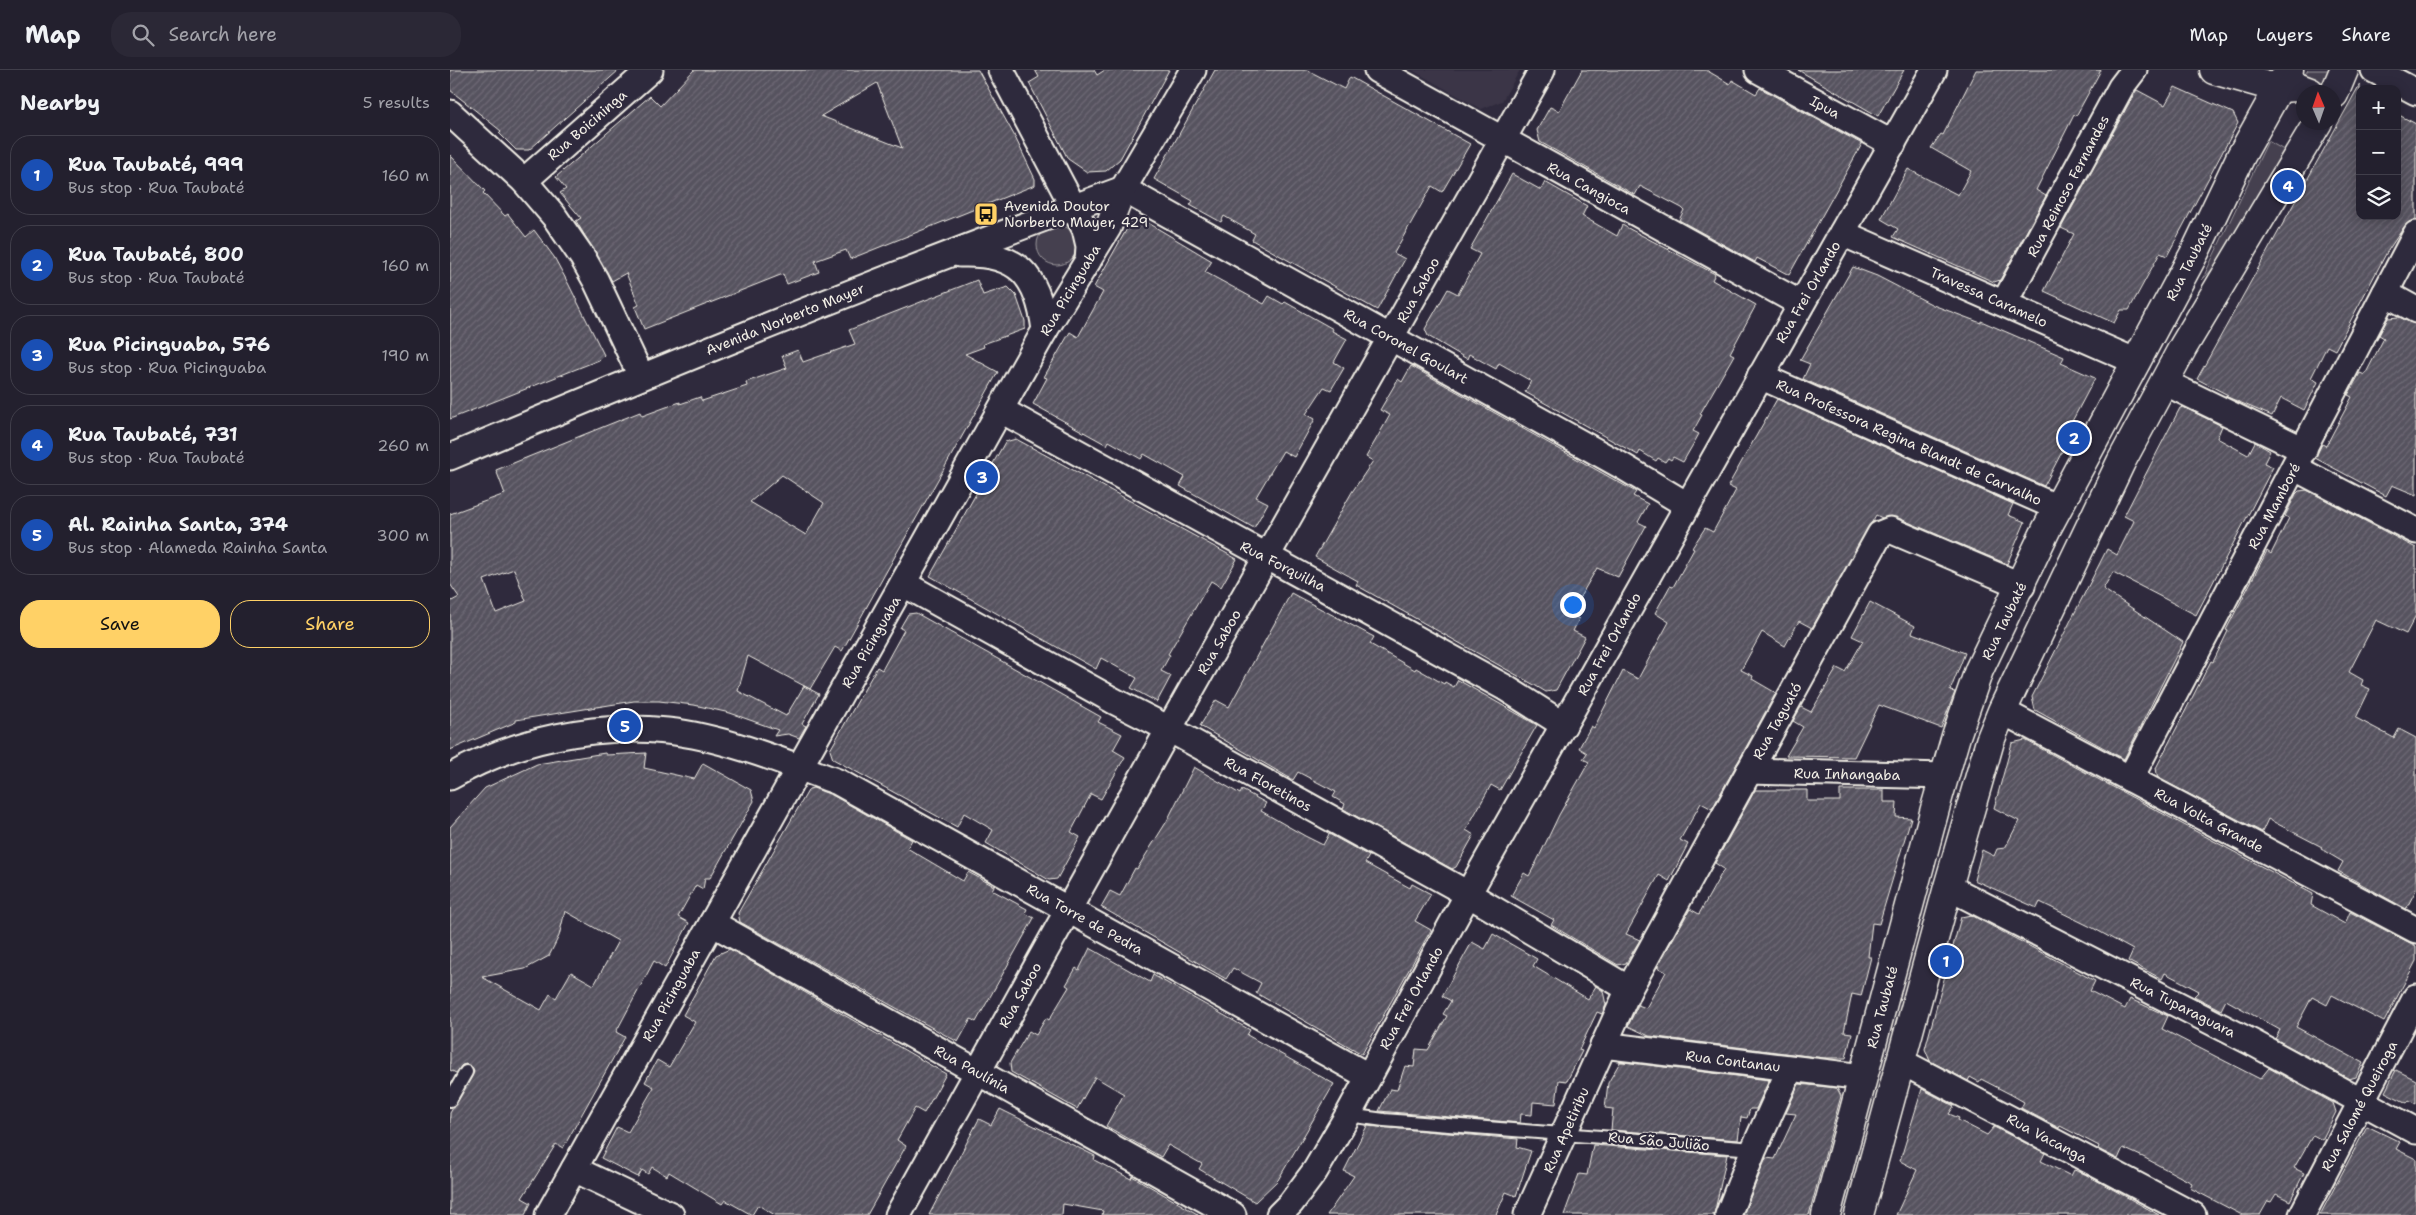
<!DOCTYPE html>
<html lang="en">
<head>
<meta charset="utf-8">
<style>
	body { margin:0; font-family:"Shantell Sans",sans-serif; background:#2b2836; color:#f1f3f6 }
	.controls { position:absolute; right:15px; top:15px; display:grid; overflow:hidden; border-radius:10px; box-shadow:0 2px 12px #0003 }
	.controls button { width:45px; height:45px; display:grid; place-items:center; padding:0; border:0; border-bottom:1px solid #403e4a; background:#23202e; color:#f1f3f6; font:25px sans-serif }
	.compass { position:absolute; left:1846px; top:15px; width:45px; height:45px; border-radius:50%; background:#23202e; box-shadow:0 2px 12px #0003; rotate:358deg }
	.you { position:absolute; left:1122px; top:534px; width:18px; height:18px; margin:-12px; border:4px solid #fff; border-radius:50%; background:#1a73e8; box-shadow:0 0 0 8px #1a73e833 }
	.badge { display:grid; place-items:center; width:32px; height:32px; border-radius:50%; background:#ffd166; color:#fff; font-size:16px; font-weight:700 }
	.pin { position:absolute; translate:-50% -50%; border:2px solid #fff; box-shadow:0 1px 5px #0006 }
	.list { margin:0; padding:0; list-style:none }
	h2 { display:flex; justify-content:space-between; align-items:center; height:65px; margin:0; padding:0 20px; font-size:21px }
	h2 small { font-size:16px; font-weight:400; color:#a3a3aa }
	.list li { display:grid; grid-template-columns:32px 1fr auto; gap:15px; align-items:center; box-sizing:border-box; height:80px; margin:0 10px 10px; padding:0 10px; border:1px solid #403e4a; border-radius:20px }
	.list b { display:block; font-size:19px; white-space:nowrap }
	.list p { margin:0; font-size:16px; white-space:nowrap; color:#a3a3aa }
	.list em { font-size:16px; font-style:normal; color:#a3a3aa }
	.actions { display:flex; gap:10px; padding:15px 20px }
	.actions a { flex:1; padding:11px 0; border:1px solid #ffd166; border-radius:20px; text-align:center; font-size:18px; color:#ffd166 }
	.actions .main { background:#ffd166; color:#111 }
	.icon { flex:none; width:28px; height:28px; fill:none; stroke:currentColor; stroke-width:2; stroke-linecap:round; stroke-linejoin:round }
	.map { position:relative; flex:none; width:1966px; height:1145px; overflow:hidden }
	header { display:flex; align-items:center; gap:30px; box-sizing:border-box; height:70px; padding:0 25px; background:#23202e; border-bottom:1px solid #403e4a }
	header strong { font-size:24px }
	nav { display:flex; gap:28px; margin-inline-start:auto; font-size:18px }
	.search { width:350px; height:45px; background:#2b2836; display:flex; align-items:center; gap:12px; box-sizing:border-box; padding:0 18px; border-radius:20px; color:#a3a3aa; font-size:19px }
	main { display:flex }
	aside { flex:1; background:#23202e }
	.map>svg:first-child { display:block }
</style>
</head>
<body>
<header>
<strong>Map</strong>
<div class="search"><svg class="icon" aria-label="search" viewBox="0 0 24 24"><circle cx="10" cy="10" r="6"/><path d="M15 15l6 6"/></svg>Search here</div>
<nav><a>Map</a><a>Layers</a><a>Share</a></nav>
</header>
<main>
<aside>
<h2>Nearby<small>5 results</small></h2>
<ul class="list">
<li><span class="badge" style="background:#1a4fb4">1</span><div><b>Rua Taubaté, 999</b><p>Bus stop · Rua Taubaté</p></div><em>160 m</em></li>
<li><span class="badge" style="background:#1a4fb4">2</span><div><b>Rua Taubaté, 800</b><p>Bus stop · Rua Taubaté</p></div><em>160 m</em></li>
<li><span class="badge" style="background:#1a4fb4">3</span><div><b>Rua Picinguaba, 576</b><p>Bus stop · Rua Picinguaba</p></div><em>190 m</em></li>
<li><span class="badge" style="background:#1a4fb4">4</span><div><b>Rua Taubaté, 731</b><p>Bus stop · Rua Taubaté</p></div><em>260 m</em></li>
<li><span class="badge" style="background:#1a4fb4">5</span><div><b>Al. Rainha Santa, 374</b><p>Bus stop · Alameda Rainha Santa</p></div><em>300 m</em></li>
</ul>
<div class="actions"><a class="main">Save</a><a>Share</a></div>
</aside>
<div class="map">
<svg width="1966" height="1145" viewBox="0 0 1966 1145">
	<defs>
		<pattern id="building-hatch" width="6" height="6" patternUnits="userSpaceOnUse" patternTransform="scale(1.25)"><rect width="6" height="6" fill="#56525f"/><path d="M-1 1l2-2M0 6l6-6M5 7l2-2" fill="none" stroke="#6f6b76"/></pattern>
	</defs>
	<rect width="100%" height="100%" fill="#2f2a3d"/>
	<filter id="ink" filterUnits="userSpaceOnUse"><feTurbulence type="fractalNoise" baseFrequency=".02" numOctaves="2"/><feDisplacementMap in="SourceGraphic" scale="10" xChannelSelector="R" yChannelSelector="G"/><feConvolveMatrix kernelMatrix="1 2 1 2 8 2 1 2 1" color-interpolation-filters="sRGB"/></filter>
	<g filter="url(#ink)">
		<polygon fill="#3b3647" points="962,0 1070,0 1052,31 1031,39"/>
		<g fill="#454050" stroke="#9c989c">
			<polygon points="1858,0 1882,0 1876,14 1855,4"/>
			<polygon points="1818,71 1839,83 1774,187 1752,210"/>
			<circle cx="607" cy="175" r="20"/>
		</g>
		<g fill="url(#building-hatch)" stroke="#f4f1e8" fill-rule="evenodd">
			<polygon points="0,0 169,0 79,80 66,80 49,63 51,61 0,20"/>
			<path d="M244,0H528L564,65L585,109V115L400,189L396,180L365,191L369,202L337,214L333,204L194,259L185,237L189,235L176,203L162,211L126,151L131,148L110,123L116,119L106,107L200,26L210,36ZM427,13L452,78L371,46Z"/>
			<polygon points="585,0 644,0 647,5 655,0 719,0 670,89 656,101 637,102 618,89 579,13 589,7"/>
			<polygon points="765,0 857,0 894,19 900,7 1020,74 992,122 982,116 944,183 955,189 927,240 802,170 805,164 774,146 771,152 740,135 743,131 704,109"/>
			<polygon points="1132,0 1256,0 1280,14 1282,10 1306,24 1310,18 1412,74 1339,205 1307,188 1305,192 1229,150 1234,140 1232,138 1190,116 1185,125 1090,72 1087,60 1100,37 1109,41"/>
			<polygon points="1348,0 1454,0 1428,46"/>
			<polygon points="1526,0 1651,0 1626,46 1624,45 1586,120 1596,126 1550,210 1544,212 1443,167 1448,159 1431,149 1458,99 1508,125 1521,101 1481,78 1491,64 1493,65"/>
			<polygon points="1910,14 1910,146 1947,146 1947,44 1966,54 1966,150 1959,152 1954,157 1937,182 1885,280 1877,276 1861,308 1868,312 1854,340 1831,328 1822,346 1775,326 1778,325 1747,309"/>
			<polygon points="1725,17 1783,43 1788,53 1717,186 1710,183 1679,240 1671,240 1664,253 1594,221 1624,164 1611,158 1684,24 1687,20 1715,35"/>
			<polygon points="0,85 35,121 33,123 55,146 58,144 76,167 84,160 104,187 118,213 154,285 149,290 0,349"/>
			<polygon points="1062,104 1091,120 1095,112 1137,136 1132,146 1167,166 1172,155 1265,204 1262,210 1306,235 1280,283 1284,285 1250,344 1252,345 1243,361 1249,364 1233,392 1223,387 1221,390 1218,388 1215,392 1208,388 1206,391 1190,381 1188,385 1075,322 1081,311 1049,293 1046,299 1019,284 1017,289 978,266 975,259 998,219 1008,224 1030,184 1020,179"/>
			<polygon points="690,148 762,191 755,202 814,234 819,226 833,234 835,232 883,259 882,261 897,269 884,292 894,298 881,320 874,317 856,344 865,349 844,387 833,381 806,427 818,433 804,458 730,416 735,407 694,384 691,389 659,371 657,375 583,334 597,308 594,307 620,262 628,267 653,222 644,217 674,164 683,149"/>
			<polygon points="1403,197 1427,206 1483,235 1531,253 1531,251 1614,287 1611,293 1645,308 1618,359 1623,361 1594,416 1353,309 1360,294 1350,290"/>
			<path d="M527,210L533,225L558,217L566,225L575,251V259L533,274L534,277L515,284L548,302L392,581L385,577L360,619L298,586L288,621L336,646L354,616L369,624L352,654L356,656L349,668L338,664L324,666L328,660L280,643L244,635L209,631H184L66,650V652L0,680V532L9,527L0,514V444L55,424L46,400L190,342L192,346L230,332V334L250,327L252,331L297,316L296,312L337,298L332,286L348,280L353,292L405,274L399,260ZM332,405L374,433L356,465L300,432ZM64,499L76,531L46,543L34,510Z"/>
			<polygon points="1949,247 1966,254 1966,425 1942,415 1936,426 1865,388 1872,374 1876,376 1902,327 1898,325 1910,303 1915,305 1934,268 1929,265 1938,248"/>
			<polygon points="961,296 1186,422 1183,426 1198,434 1188,452 1196,456 1168,507 1147,498 1120,544 1129,549 1123,561 1135,567 1106,620 1096,622 1086,616 906,515 908,511 865,487 902,422 923,391 916,387 940,345 930,340 948,309 952,312"/>
			<polygon points="1327,329 1563,434 1558,445 1575,452 1557,494 1446,447 1432,448 1426,445 1362,558 1349,551 1335,576 1312,562 1291,600 1303,606 1302,609 1326,623 1262,739 1251,733 1230,770 1238,774 1219,811 1209,805 1176,864 1190,870 1176,893 1168,895 1101,855 1104,850 1061,826 1074,803 1079,806 1087,791 1109,745 1139,692 1133,689 1137,683 1129,678 1141,656 1144,658 1173,601 1188,609 1202,583 1219,552 1205,543 1220,516 1223,517 1244,479 1242,478 1255,458 1263,462 1286,420 1278,416"/>
			<polygon points="1733,337 1772,356 1767,368 1798,385 1805,372 1820,381 1814,393 1823,397 1746,545 1663,502 1653,519 1733,572 1674,689 1585,640 1582,627 1657,479 1667,485 1684,451 1674,446 1730,338"/>
			<polygon points="566,369 787,489 771,517 761,511 718,584 720,585 711,601 721,606 707,632 681,618 687,608 651,588 646,599 480,506 555,372"/>
			<polygon points="1857,420 1966,478 1966,545 1956,564 1926,550 1899,602 1913,610 1911,615 1920,619 1906,648 1944,668 1949,659 1966,668 1966,820 1956,839 1888,801 1893,792 1871,779 1872,777 1818,749 1812,762 1708,708 1707,704 1706,698 1761,591 1763,592 1778,561 1776,560 1817,481 1821,484 1839,448 1835,446 1846,424 1849,421"/>
			<polygon points="841,523 924,567 920,574 965,600 966,598 994,614 995,612 1004,617 1008,610 1087,655 1050,720 1041,715 1016,760 1024,765 1006,797 1002,799 893,739 895,734 883,727 886,722 848,702 843,710 750,656 766,630 779,637"/>
			<polygon points="1420,532 1465,556 1462,563 1515,583 1500,621 1505,622 1491,658 1429,635 1404,687 1336,686 1353,657 1343,651 1351,637 1361,642 1387,598 1395,602 1413,571 1402,566"/>
			<polygon points="466,543 651,647 648,652 672,664 663,680 675,687 651,729 641,724 621,762 630,767 607,809 599,810 536,773 543,760 514,743 507,757 383,689 380,680 427,597 432,600 454,560 450,558 458,544"/>
			<polygon points="1575,670 1863,824 1861,835 1895,854 1900,842 1966,876 1966,891 1934,952 1882,925 1877,935 1862,927 1846,957 1913,993 1906,1007 1899,1009 1825,969 1830,960 1776,930 1771,940 1744,926 1749,921 1715,903 1712,909 1678,891 1683,880 1643,858 1590,832 1587,838 1524,810 1532,780 1544,786 1547,779 1555,778 1569,751 1544,738 1562,673"/>
			<path d="M155,683L156,685L196,683L194,698L244,709L253,693L301,720L304,731L260,808H255L253,819L246,815L228,847L239,853L215,898L204,891L166,962L175,967L113,1078L106,1074L72,1128L81,1133L75,1145H0V1043L24,1002L23,998L16,994L12,995L6,1003L0,1000V757L35,718L87,694ZM115,841L168,871L144,915L121,902L106,928L100,924L91,940L32,907L75,899L99,886L109,866Z"/>
			<polygon points="744,697 790,724 792,720 816,733 811,741 855,766 873,775 879,764 919,786 915,793 960,818 962,814 981,824 965,851 981,860 912,984 806,923 811,913 783,898 776,909 651,837 660,821 670,826 685,798 687,799 717,751"/>
			<polygon points="363,718 382,725 462,770 457,778 513,811 518,802 544,816 542,820 577,839 575,843 584,848 526,952 521,949 508,972 290,852 288,843 359,719"/>
			<polygon points="1305,720 1357,720 1357,731 1390,731 1390,720 1434,720 1434,732 1447,732 1446,747 1461,748 1429,854 1422,853 1418,887 1421,887 1411,926 1402,924 1394,962 1402,963 1396,988 1374,988 1199,966 1178,956 1188,935 1196,938 1216,902 1207,897 1240,839 1249,844 1274,799 1265,793"/>
			<polygon points="1521,845 1645,911 1640,921 1675,939 1680,929 1718,946 1712,959 1810,1009 1819,998 1883,1033 1886,1042 1872,1070 1863,1065 1844,1098 1854,1103 1840,1131 1826,1124 1821,1132 1818,1131 1810,1145 1792,1145 1740,1118 1742,1113 1693,1087 1673,1078 1668,1089 1648,1079 1649,1076 1610,1056 1609,1058 1571,1038 1574,1032 1560,1024 1531,1009 1529,1012 1520,1007 1518,1011 1480,991 1475,979 1511,847"/>
			<polygon points="1043,864 1087,889 1083,896 1138,929 1146,916 1153,921 1156,935 1152,944 1147,942 1129,980 1132,981 1117,1011 1109,1010 1106,1034 1083,1032 1082,1045 1071,1044 1070,1053 929,1041 940,1019 947,1020 955,996 964,997 966,979 978,980 997,946 993,944 1001,931 992,926 1022,872 1035,879"/>
			<polygon points="640,878 700,912 703,905 800,960 797,965 884,1014 828,1110 805,1132 749,1099 752,1094 718,1075 711,1087 656,1056 674,1024 645,1007 627,1039 561,1002 560,993 579,961 586,965 596,948 599,950 619,917 616,915 626,898 629,900"/>
			<polygon points="280,879 496,1004 474,1043 465,1038 447,1070 456,1076 417,1145 325,1145 308,1135 302,1145 275,1130 272,1134 219,1102 217,1106 202,1097 198,1104 192,1100 188,1107 151,1088 167,1057 178,1062 204,1017 195,1012 207,990 219,997 245,952 233,945 266,885"/>
			<polygon points="1170,992 1173,992 1319,1010 1306,1039 1300,1039 1297,1048 1291,1047 1288,1070 1161,1060 1163,1039 1155,1038 1158,1013"/>
			<polygon points="1946,1000 1966,1010 1966,1034 1959,1030 1957,1033 1935,1022"/>
			<polygon points="1349,1014 1387,1018 1391,1026 1359,1145 1293,1145 1316,1088 1325,1089 1346,1044 1336,1043"/>
			<polygon points="1472,1019 1504,1036 1499,1044 1509,1048 1508,1050 1537,1065 1544,1057 1595,1083 1591,1091 1621,1106 1624,1100 1635,1104 1709,1145 1446,1145 1467,1100 1450,1091"/>
			<polygon points="550,1039 637,1082 645,1086 644,1090 681,1109 682,1106 749,1145 652,1145 653,1141 613,1134 612,1145 479,1145 529,1049 541,1055"/>
			<polygon points="917,1056 1068,1069 1067,1077 1081,1081 1066,1126 1056,1122 1046,1145 877,1145 904,1106 894,1101"/>
			<polygon points="1917,1056 1950,1072 1946,1079 1966,1089 1966,1145 1870,1145"/>
			<polygon points="1143,1075 1277,1085 1264,1145 1114,1145 1129,1104 1137,1105"/>
		</g>
		<g fill="none" stroke-linecap="round" stroke-linejoin="round">
			<g stroke="#f4f1e8" stroke-width="16">
				<g id="lane">
					<polyline points="0,1030 16,1002"/>
					<polyline points="898,1045 934,1050 1304,1079"/>
				</g>
			</g>
			<g stroke="#f4f1e8" stroke-width="29">
				<g id="street">
					<polyline points="551,0 635,159 639,176 638,191"/>
					<polyline points="927,0 1351,234"/>
					<polyline points="1308,0 1443,74"/>
					<polyline points="1924,0 1966,22"/>
					<polyline points="0,43 74,111 104,146 133,188 146,211 191,306"/>
					<polyline points="74,111 200,0"/>
					<polyline points="673,119 1172,396 1237,435"/>
					<polyline points="1392,163 1687,292"/>
					<path d="M510,184C568,182 588,205 595,260"/>
					<polyline points="1935,223 1966,240"/>
					<polyline points="1554,233 1671,17 1684,0"/>
					<polyline points="1310,306 1608,438"/>
					<polyline points="1714,312 1854,380"/>
					<polyline points="551,340 1054,617 1114,655"/>
					<path d="M0,387C222,293 446,202 673,119"/>
					<polyline points="1845,398 1966,461"/>
					<polyline points="454,514 664,631 719,659 1018,824 1179,919"/>
					<polyline points="1552,641 1966,860"/>
					<polyline points="1299,701 1495,706"/>
					<path d="M0,707C64,670 144,653 217,661C273,667 335,692 388,712L918,1006"/>
					<polyline points="1680,709 1966,164"/>
					<polyline points="1498,817 1805,974 1966,1061"/>
					<polyline points="262,853 783,1145"/>
					<polyline points="1153,975 1413,1007"/>
					<polyline points="1450,991 1743,1145"/>
					<polyline points="124,1099 221,1145"/>
					<polyline points="98,1145 595,260 658,158 673,119 743,0"/>
					<polyline points="448,1145 719,659 1092,0"/>
					<polyline points="829,1145 841,1133 865,1101 898,1045 1018,824 1484,0"/>
					<polyline points="1077,1145 1179,919 1430,464 1440,460 1572,516"/>
					<polyline points="1278,1145 1304,1079 1340,999"/>
					<polyline points="1852,1145 1966,927"/>
				</g>
			</g>
			<g stroke="#f4f1e8" stroke-width="31">
				<g id="secondary">
					<polyline points="1764,0 1828,18 1847,17 1860,22"/>
					<polyline points="1884,24 1894,0"/>
					<polyline points="1376,1145 1486,735 1506,666 1529,600 1597,458 1745,182 1791,86 1839,0"/>
					<polyline points="1409,1145 1498,817 1540,671 1552,641 1671,392 1733,277 1868,52"/>
				</g>
			</g>
			<use href="#lane" stroke="#2f2a3d" stroke-width="12"/>
			<use href="#street" stroke="#2f2a3d" stroke-width="25"/>
			<use href="#secondary" stroke="#2f2a3d" stroke-width="28"/>
		</g>
	</g>
	<defs>
		<g id="bus-square" transform="scale(1.25)"><rect x="-9" y="-9" width="18" height="18" rx="4" fill="#ffd166" stroke="#2f2a3d"/><path d="M-5-6H5V4H4V6H2V4H-2V6H-4V4H-5ZM-3.5-4V0h7V-4ZM-3.5 1.2v1.5H-2V1.2ZM2 1.2v1.5H3.5V1.2Z" fill="#111"/></g>
	</defs>
	<g fill-rule="evenodd">
		<use href="#bus-square" x="536" y="144"/>
	</g>
	<g text-anchor="middle" dominant-baseline="central" stroke-width="4.5" stroke-linejoin="round" paint-order="stroke">
		<g font-size="14" fill="#f4f1e8" stroke="#2f2a3d">
			<text transform="translate(1375 37) rotate(29)">Ipua</text>
			<text transform="translate(137 55) rotate(-41)">Rua Boicininga</text>
			<text transform="translate(1618 116) rotate(-62)">Rua Reinoso Fernandes</text>
			<text transform="translate(1139 118) rotate(29)">Rua Cangioca</text>
			<text transform="translate(1739 192) rotate(-63)">Rua Taubaté</text>
			<text transform="translate(620 220) rotate(-59)">Rua Picinguaba</text>
			<text transform="translate(968 220) rotate(-61)">Rua Saboo</text>
			<text transform="translate(1358 222) rotate(-60)">Rua Frei Orlando</text>
			<text transform="translate(1539 227) rotate(24)">Travessa Caramelo</text>
			<text transform="translate(335 249) rotate(-22)">Avenida Norberto Mayer</text>
			<text transform="translate(956 276) rotate(29)">Rua Coronel Goulart</text>
			<text transform="translate(1459 372) rotate(24)">Rua Professora Regina Blandt de Carvalho</text>
			<text transform="translate(1824 436) rotate(-62)">Rua Mamboré</text>
			<text transform="translate(833 496) rotate(27)">Rua Forquilha</text>
			<text transform="translate(1554 551) rotate(-64)">Rua Taubaté</text>
			<text transform="translate(421 572) rotate(-60)">Rua Picinguaba</text>
			<text transform="translate(769 572) rotate(-60)">Rua Saboo</text>
			<text transform="translate(1159 574) rotate(-61)">Rua Frei Orlando</text>
			<text transform="translate(1327 651) rotate(-61)">Rua Taguató</text>
			<text transform="translate(1397 704) rotate(1)">Rua Inhangaba</text>
			<text transform="translate(818 714) rotate(29)">Rua Floretinos</text>
			<text transform="translate(1759 750) rotate(28)">Rua Volta Grande</text>
			<text transform="translate(635 849) rotate(29)">Rua Torre de Pedra</text>
			<text transform="translate(221 925) rotate(-61)">Rua Picinguaba</text>
			<text transform="translate(570 925) rotate(-61)">Rua Saboo</text>
			<text transform="translate(961 928) rotate(-61)">Rua Frei Orlando</text>
			<text transform="translate(1432 937) rotate(-75)">Rua Taubaté</text>
			<text transform="translate(1733 937) rotate(27)">Rua Tuparaguara</text>
			<text transform="translate(1283 991) rotate(7)">Rua Contanau</text>
			<text transform="translate(522 999) rotate(29)">Rua Paulínia</text>
			<text transform="translate(1909 1036) rotate(-62)">Rua Salomé Queiroga</text>
			<text transform="translate(1116 1060) rotate(-66)">Rua Apetiribu</text>
			<text transform="translate(1597 1068) rotate(28)">Rua Vacanga</text>
			<text transform="translate(1209 1071) rotate(5)">Rua São Julião</text>
		</g>
		<g font-size="14" fill="#f4f1e8" stroke="#2f2a3d" text-anchor="start">
			<text x="554" y="136">Avenida Doutor<tspan x="554" dy="16">Norberto Mayer, 429</tspan></text>
		</g>
	</g>
</svg>
<div class="controls">
<button>+</button>
<button>−</button>
<button><svg class="icon" aria-label="layers" viewBox="0 0 24 24"><path d="M12 4l9 5-9 5-9-5zM3 14l9 5 9-5"/></svg></button>
</div>
<svg class="compass" viewBox="-18 -18 36 36"><path d="M0-13l5 13h-10z" fill="#e53935"/><path d="M0 13l5-13h-10z" fill="#a3a3aa"/></svg>
<div class="you"></div>
<div class="pin badge" style="left:1496px;top:891px;background:#1a4fb4">1</div>
<div class="pin badge" style="left:1624px;top:368px;background:#1a4fb4">2</div>
<div class="pin badge" style="left:532px;top:407px;background:#1a4fb4">3</div>
<div class="pin badge" style="left:1838px;top:116px;background:#1a4fb4">4</div>
<div class="pin badge" style="left:175px;top:656px;background:#1a4fb4">5</div>
</div>
</main>
</body>
</html>
